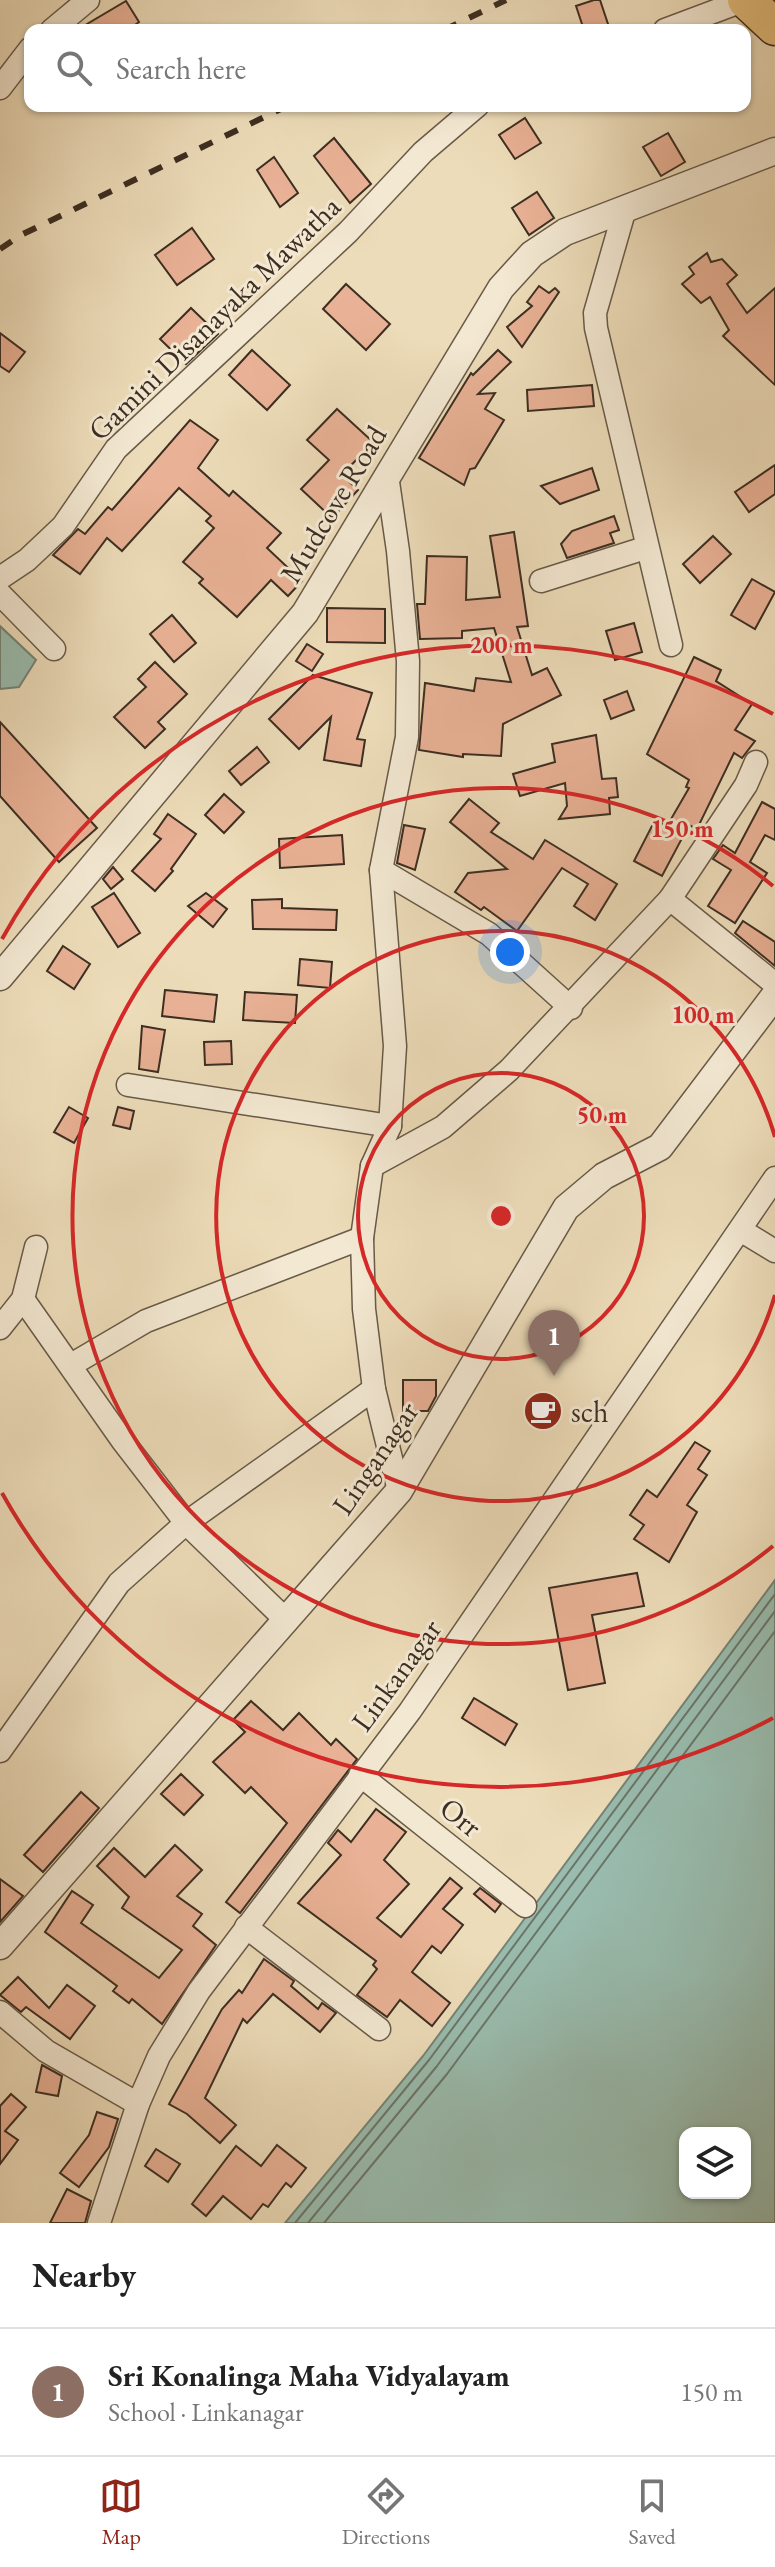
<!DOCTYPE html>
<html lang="en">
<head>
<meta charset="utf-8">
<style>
	body { margin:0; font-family:"EB Garamond",serif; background:#f6f6f6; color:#222 }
	.controls { position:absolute; right:24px; bottom:24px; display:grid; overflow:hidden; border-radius:16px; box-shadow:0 2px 6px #0004 }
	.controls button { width:72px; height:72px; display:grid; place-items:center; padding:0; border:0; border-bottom:2px solid #e0e0e0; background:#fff; color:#222; font:40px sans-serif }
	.you { position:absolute; left:510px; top:952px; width:28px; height:28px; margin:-20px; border:6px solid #fff; border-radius:50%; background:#1a73e8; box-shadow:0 0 0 12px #1a73e833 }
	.badge { display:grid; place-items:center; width:52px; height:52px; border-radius:50%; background:#8f2418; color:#fff; font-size:26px; font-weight:700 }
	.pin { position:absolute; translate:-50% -66px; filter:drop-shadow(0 2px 4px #0008) }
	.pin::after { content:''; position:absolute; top:42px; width:28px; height:24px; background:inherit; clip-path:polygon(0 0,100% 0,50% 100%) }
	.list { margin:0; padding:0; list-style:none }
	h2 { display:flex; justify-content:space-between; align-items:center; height:104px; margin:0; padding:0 32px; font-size:34px }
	h2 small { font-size:26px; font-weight:400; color:#767676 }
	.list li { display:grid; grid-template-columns:52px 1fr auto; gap:24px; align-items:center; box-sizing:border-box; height:128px; padding:0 32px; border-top:2px solid #e0e0e0 }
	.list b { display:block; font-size:30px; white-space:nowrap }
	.list p { margin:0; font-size:26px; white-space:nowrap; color:#767676 }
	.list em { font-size:26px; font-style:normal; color:#767676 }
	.icon { flex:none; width:44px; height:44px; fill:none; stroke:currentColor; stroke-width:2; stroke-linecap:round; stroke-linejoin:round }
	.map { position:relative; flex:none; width:775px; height:2223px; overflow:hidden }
	.search { position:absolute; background:#fff; box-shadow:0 2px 6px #0004; left:24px; right:24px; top:24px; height:88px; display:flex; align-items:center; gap:20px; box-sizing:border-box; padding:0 28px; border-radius:16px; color:#767676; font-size:30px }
	.sheet { height:232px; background:#fff }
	nav { display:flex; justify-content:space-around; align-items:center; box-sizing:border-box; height:112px; border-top:2px solid #e0e0e0; background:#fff; font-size:22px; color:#767676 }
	nav a { display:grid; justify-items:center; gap:4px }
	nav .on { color:#8f2418 }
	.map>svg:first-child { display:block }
</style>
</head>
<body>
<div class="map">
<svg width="775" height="2223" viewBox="0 0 775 2223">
	<rect width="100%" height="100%" fill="#eddcb9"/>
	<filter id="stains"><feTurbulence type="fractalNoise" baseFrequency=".0025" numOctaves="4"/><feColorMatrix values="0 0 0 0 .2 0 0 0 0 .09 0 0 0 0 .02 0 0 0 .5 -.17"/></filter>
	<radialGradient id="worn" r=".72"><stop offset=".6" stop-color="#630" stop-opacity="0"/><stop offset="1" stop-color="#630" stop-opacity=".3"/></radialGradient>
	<g fill="#99bcae" stroke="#748376" stroke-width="2" fill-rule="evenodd">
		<polygon points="0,626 36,660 19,687 0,689"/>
		<path d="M775,1580V2223H285L423,2056ZM685,2133H745V2193H685Z"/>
	</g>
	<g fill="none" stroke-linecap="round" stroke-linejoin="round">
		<g stroke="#6a7568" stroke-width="2">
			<polyline points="295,2223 429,2060 775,1594"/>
			<polyline points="308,2223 437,2066 775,1611"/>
			<polyline points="324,2223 447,2074 775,1631"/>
		</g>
	</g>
	<g fill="#e9b195" stroke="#3c2e22" stroke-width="2">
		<polygon points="594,0 600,0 610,30 584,30 576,6"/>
		<polygon points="126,1 139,22 128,30 77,30"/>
		<polygon points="525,118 541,143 515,159 499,135"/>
		<polygon points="668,133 685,162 661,176 643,147"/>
		<polygon points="334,138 371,184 350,203 314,156"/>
		<polygon points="274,157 298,193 280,207 257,170"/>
		<polygon points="537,192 554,218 529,235 512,208"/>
		<polygon points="192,228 214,259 177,285 155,255"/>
		<polygon points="707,253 711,262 722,259 737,275 727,284 747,313 775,288 775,385 723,336 729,330 710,297 701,303 682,284 694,274 689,267"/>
		<polygon points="346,284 390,324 366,350 323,309"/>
		<polygon points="539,286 549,293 555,288 559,292 522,347 507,327 532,306 527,302"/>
		<polygon points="191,308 218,334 186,364 160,339"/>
		<polygon points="0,333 25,352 9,372 0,366"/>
		<polygon points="252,350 290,385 267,410 229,375"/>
		<polygon points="498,350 511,362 478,394 495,393 485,409 504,420 475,468 470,469 464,485 419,458 471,373 473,375"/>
		<polygon points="592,385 594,406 528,411 527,390"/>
		<polygon points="337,409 373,442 342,475 358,490 332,518 301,489 329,460 307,440"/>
		<polygon points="190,420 218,440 198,468 229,496 233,491 281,533 267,548 302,581 288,596 271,580 237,617 199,583 203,579 183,562 214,528 206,521 211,516 179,488 122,551 107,538 80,574 53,555 78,529 85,534 108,507 112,510"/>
		<polygon points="775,465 775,494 749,512 735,492"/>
		<polygon points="592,468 599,490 560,504 541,486"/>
		<polygon points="614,516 619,530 610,533 614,543 567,558 561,544 572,531"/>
		<polygon points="514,532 528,626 517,627 532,675 547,668 561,695 503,724 501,756 463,754 463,757 419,750 425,683 474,691 476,678 511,682 494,628 462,631 462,638 420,639 417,604 425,604 427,556 467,557 466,600 500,597 490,536"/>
		<polygon points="713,536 731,554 700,583 683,564"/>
		<polygon points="752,579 775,592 755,629 731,615"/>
		<polygon points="327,608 385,609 385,643 327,642"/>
		<polygon points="172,615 196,643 174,662 150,634"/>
		<polygon points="634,623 642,652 615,660 606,631"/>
		<polygon points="307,644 323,654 312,671 296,661"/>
		<polygon points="694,657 721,670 716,681 752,704 735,730 755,741 742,758 734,753 697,829 689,825 662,876 634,861 655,820 667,826 689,788 686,787 689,780 647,754"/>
		<polygon points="155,662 187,694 158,722 165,729 145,748 114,717 146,687 138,679"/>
		<polygon points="313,675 372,693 357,739 365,740 361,766 324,760 331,717 299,749 269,719"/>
		<polygon points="627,691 634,710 611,719 604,700"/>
		<polygon points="0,722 97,828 59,862 0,796"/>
		<polygon points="596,735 602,779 616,778 618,797 609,798 610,814 559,819 567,806 565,783 520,796 513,774 555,762 552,744"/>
		<polygon points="257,747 269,762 241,785 229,771"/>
		<polygon points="224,794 244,812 224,833 205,815"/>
		<polygon points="469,799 499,823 491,832 533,859 545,840 617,884 595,920 574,906 588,884 562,868 517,931 484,907 481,910 455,892 468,873 507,869 450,822"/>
		<polygon points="762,802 775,809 775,840 765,835 750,862 767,873 735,923 708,906 731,870 713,859 723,845 735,853"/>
		<polygon points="168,814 196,834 171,869 173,871 155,891 132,871 161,839 154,834"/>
		<polygon points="404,825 425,829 415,870 397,863"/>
		<polygon points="342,835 344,864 280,868 279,839"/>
		<polygon points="113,867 123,879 111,889 103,879"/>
		<polygon points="114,893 140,933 118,947 92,907"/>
		<polygon points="206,893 227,909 213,927 188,906"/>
		<polygon points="282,899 282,908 337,910 336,930 253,929 252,900"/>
		<polygon points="743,921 775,942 775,966 735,933"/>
		<polygon points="63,946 90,964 74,989 47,971"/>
		<polygon points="300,959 332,962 330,988 298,985"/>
		<polygon points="165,990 217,995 214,1022 162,1016"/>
		<polygon points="245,992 297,995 295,1023 243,1020"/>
		<polygon points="142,1026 165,1030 158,1072 139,1069"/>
		<polygon points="231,1041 232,1064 205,1065 204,1042"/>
		<polygon points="69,1107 88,1118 74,1143 54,1132"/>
		<polygon points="118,1107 134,1111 130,1129 113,1125"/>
		<polygon points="403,1380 436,1380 436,1396 428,1411 403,1411"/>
		<polygon points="695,1442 710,1451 698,1469 707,1475 687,1505 697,1512 669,1562 634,1539 644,1525 630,1515 647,1490 657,1497"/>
		<polygon points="637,1573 644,1606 592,1615 605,1683 568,1690 549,1588"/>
		<polygon points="474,1698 517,1724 505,1745 462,1718"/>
		<polygon points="251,1701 283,1730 299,1713 331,1745 336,1739 357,1759 240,1913 226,1902 287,1823 251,1787 245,1793 213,1762 245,1732 233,1720"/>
		<polygon points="181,1774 203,1795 184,1815 161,1794"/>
		<polygon points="81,1792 99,1808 43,1872 24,1855"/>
		<polygon points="376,1809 406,1832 384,1860 409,1884 377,1918 401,1937 450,1878 462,1888 443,1909 463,1925 441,1953 432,1946 412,1972 450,2003 432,2026 400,2000 387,2017 357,1995 377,1969 373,1965 376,1961 298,1903 341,1855 328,1843 338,1830 351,1842"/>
		<polygon points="175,1845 202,1870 177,1896 202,1914 193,1926 216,1945 162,2024 132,1999 129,2003 113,1991 117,1986 45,1932 72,1891 93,1905 81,1923 159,1978 182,1950 122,1908 129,1897 97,1866 114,1848 145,1877"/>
		<polygon points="0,1879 23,1896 0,1922"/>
		<polygon points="480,1888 501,1904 495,1912 474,1894"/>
		<polygon points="264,1959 294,1981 291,1986 318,2009 322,2003 336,2013 320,2032 273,1994 247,2023 243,2019 205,2098 236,2125 220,2143 187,2114 169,2104 222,2009 239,1990 242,1993"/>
		<polygon points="18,1977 49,2008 67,1985 95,2006 70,2039 26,2007 21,2012 0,1995"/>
		<polygon points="42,2065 62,2076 58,2096 36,2092"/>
		<polygon points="11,2094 26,2107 5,2131 18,2140 0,2164 0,2106"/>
		<polygon points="97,2112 118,2119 109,2147 79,2187 60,2173 89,2135"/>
		<polygon points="277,2145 306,2168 291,2187 286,2183 268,2207 263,2204 251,2219 223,2196 206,2216 192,2204 236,2146 261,2166"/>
		<polygon points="156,2149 180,2164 168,2182 145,2166"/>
		<polygon points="67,2189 91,2201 85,2223 50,2223"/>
	</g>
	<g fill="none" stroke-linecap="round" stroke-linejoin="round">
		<g stroke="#685a48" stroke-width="25">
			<g id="minor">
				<polyline points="52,30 88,0"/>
				<polyline points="665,30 745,0"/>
				<polyline points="0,88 30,49"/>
				<polyline points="624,212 595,313 596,328 671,645"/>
				<polyline points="387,475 398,551 408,661 407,737 381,870 395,1046 390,1126 372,1166 362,1238 364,1309 374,1389 399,1491"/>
				<polyline points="0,578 27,560 63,526 116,449 348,232 423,152 477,106"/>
				<polyline points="541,581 645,548"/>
				<polyline points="0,594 54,649"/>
				<polyline points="381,870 489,934 571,1008"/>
				<polyline points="670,899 746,785 756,762"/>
				<polyline points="128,1085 390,1126"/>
				<polyline points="372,1166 443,1127 509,1070 670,899 775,984"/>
				<polyline points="742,1231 775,1251"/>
				<polyline points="23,1299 122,1440 186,1523 287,1621"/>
				<polyline points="0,1328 23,1299 36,1247"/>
				<polyline points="71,1365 146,1321 362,1238"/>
				<polyline points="0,1751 119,1583 186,1523 374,1389"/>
				<polyline points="360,1775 525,1906"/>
				<polyline points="246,1927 379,2029"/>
				<polyline points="0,2012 46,2051 138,2104"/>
				<polyline points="99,2223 138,2104 159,2056 199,1991 410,1711 775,1178"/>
			</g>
		</g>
		<g stroke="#685a48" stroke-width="29">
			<g id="tertiary">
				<polyline points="0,977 305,613 501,288 532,254 565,232 775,151"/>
				<polyline points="0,1946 399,1491 566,1208 604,1176 660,1147 775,995"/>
			</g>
		</g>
		<g stroke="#3c2e22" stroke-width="39">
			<polyline id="trunk" points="746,0 775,27"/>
		</g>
		<use href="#minor" stroke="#f3e8d2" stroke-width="22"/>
		<use href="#tertiary" stroke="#f3e8d2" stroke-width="26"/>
		<use href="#trunk" stroke="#e6be7c" stroke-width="36"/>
		<g stroke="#3c2e22" stroke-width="6" stroke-dasharray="14 14" stroke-linecap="butt">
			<polyline points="444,30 506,0"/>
			<polyline points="0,249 21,235 287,106"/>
		</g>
	</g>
	<g fill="none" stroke="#d62828" stroke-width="4">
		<circle cx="501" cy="1216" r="143"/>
		<path d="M775 1295A285 285 0 1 1 775 1137"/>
		<path d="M773 1546A428 428 0 1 1 773 886"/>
		<path d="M773 1718A571 571 0 0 1 2 1493M2 939A571 571 0 0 1 773 714"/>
	</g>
	<defs>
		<g id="cafe-disc" transform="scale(2)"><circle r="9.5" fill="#8f2418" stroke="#f3e8d2"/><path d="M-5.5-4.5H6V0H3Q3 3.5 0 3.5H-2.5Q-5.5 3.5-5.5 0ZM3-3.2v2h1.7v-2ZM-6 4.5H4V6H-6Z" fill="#fff"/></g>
	</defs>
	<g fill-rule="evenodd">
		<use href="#cafe-disc" x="543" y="1411"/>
	</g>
	<g text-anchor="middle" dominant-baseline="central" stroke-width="6" stroke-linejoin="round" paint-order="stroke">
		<g font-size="30" fill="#3c2e22" stroke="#f3e8d2">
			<text transform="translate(214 318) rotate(-44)">Gamini Disanayaka Mawatha</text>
			<text transform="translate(333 504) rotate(-59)">Mudcove Road</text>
			<text transform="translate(375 1458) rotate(-56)">Linganagar</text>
			<text transform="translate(396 1675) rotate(-54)">Linkanagar</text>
			<text transform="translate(461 1817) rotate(39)">Orr</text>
		</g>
		<g font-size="30" fill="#3c2e22" stroke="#f3e8d2" text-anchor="start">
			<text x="571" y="1411">sch</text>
		</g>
	</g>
	<circle cx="501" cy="1216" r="12" fill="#d62828" stroke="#f3e8d2" stroke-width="4"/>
	<g font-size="24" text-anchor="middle" font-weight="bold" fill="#d62828" stroke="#f3e8d2" stroke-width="6" stroke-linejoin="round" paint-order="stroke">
		<text x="501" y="653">200 m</text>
		<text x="682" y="837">150 m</text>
		<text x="703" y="1023">100 m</text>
		<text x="602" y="1123">50 m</text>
	</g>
	<rect width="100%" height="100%" filter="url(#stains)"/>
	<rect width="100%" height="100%" fill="url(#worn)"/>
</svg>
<div class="controls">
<button><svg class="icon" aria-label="layers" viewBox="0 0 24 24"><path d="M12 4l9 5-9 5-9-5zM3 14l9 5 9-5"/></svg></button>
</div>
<div class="you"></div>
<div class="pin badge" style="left:554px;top:1376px;background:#8d6e63">1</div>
<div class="search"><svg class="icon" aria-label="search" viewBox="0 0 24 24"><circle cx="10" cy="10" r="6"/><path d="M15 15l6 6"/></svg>Search here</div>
</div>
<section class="sheet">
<h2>Nearby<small></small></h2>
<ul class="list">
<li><span class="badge" style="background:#8d6e63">1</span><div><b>Sri Konalinga Maha Vidyalayam</b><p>School · Linkanagar</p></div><em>150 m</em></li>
</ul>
</section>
<nav>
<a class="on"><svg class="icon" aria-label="map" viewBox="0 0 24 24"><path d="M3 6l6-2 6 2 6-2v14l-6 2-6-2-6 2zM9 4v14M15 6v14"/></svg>Map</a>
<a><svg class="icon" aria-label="directions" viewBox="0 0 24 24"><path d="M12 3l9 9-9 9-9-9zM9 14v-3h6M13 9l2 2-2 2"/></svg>Directions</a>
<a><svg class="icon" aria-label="saved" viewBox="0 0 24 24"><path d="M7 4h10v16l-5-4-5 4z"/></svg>Saved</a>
</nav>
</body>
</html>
